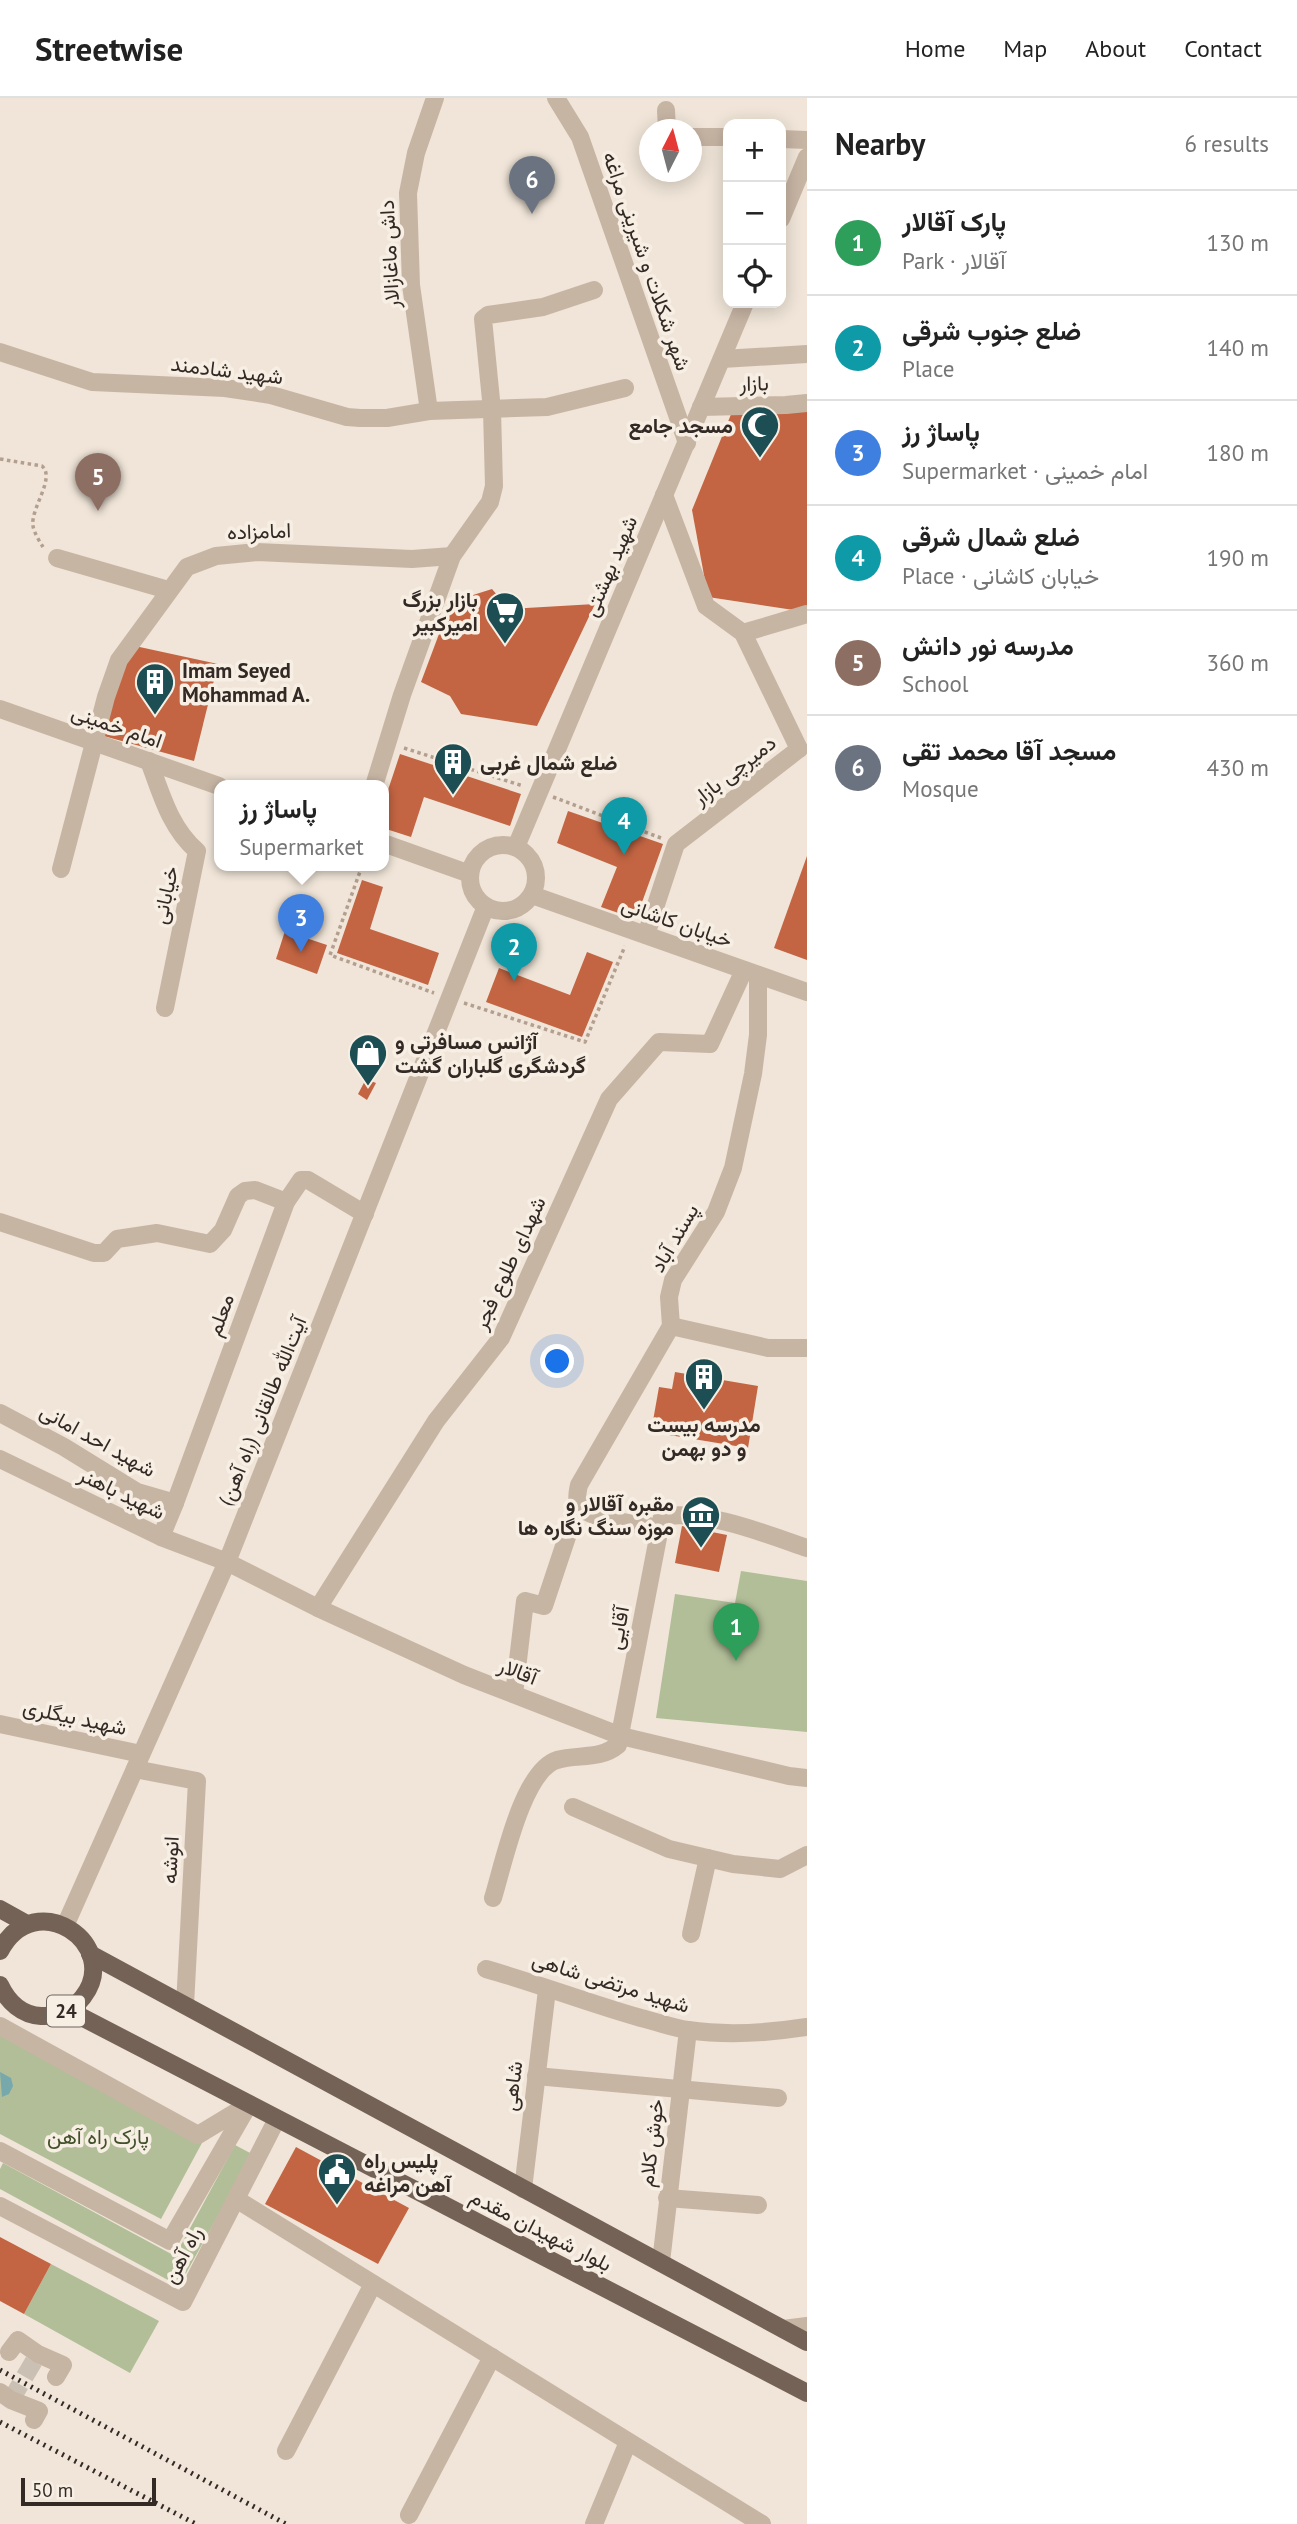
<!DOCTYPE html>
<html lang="en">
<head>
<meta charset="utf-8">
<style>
	body { margin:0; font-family:"PT Sans",Vazirmatn,sans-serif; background:#f6f6f6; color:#222 }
	.controls { position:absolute; right:21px; top:21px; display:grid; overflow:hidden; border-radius:14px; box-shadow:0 4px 18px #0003 }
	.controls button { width:63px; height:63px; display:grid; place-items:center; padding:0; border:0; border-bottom:2px solid #e0e0e0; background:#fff; color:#222; font:35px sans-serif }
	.compass { position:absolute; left:639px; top:21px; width:63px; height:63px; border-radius:50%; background:#fff; box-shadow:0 4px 18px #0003; rotate:6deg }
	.scale { position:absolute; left:21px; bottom:18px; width:135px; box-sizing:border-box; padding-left:7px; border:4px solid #332a26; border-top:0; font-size:19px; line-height:24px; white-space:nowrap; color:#332a26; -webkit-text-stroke:5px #f8efe4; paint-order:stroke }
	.you { position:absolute; left:558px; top:1264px; width:24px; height:24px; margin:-18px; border:5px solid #fff; border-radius:50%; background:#1a73e8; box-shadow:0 0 0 10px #1a73e833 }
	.badge { display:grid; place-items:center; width:46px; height:46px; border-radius:50%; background:#0b8043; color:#fff; font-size:23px; font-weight:700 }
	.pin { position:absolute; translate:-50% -58px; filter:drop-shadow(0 2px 4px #0008) }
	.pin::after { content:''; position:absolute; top:37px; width:24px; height:21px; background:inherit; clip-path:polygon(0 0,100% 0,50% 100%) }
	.popup { position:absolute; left:214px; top:682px; width:175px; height:91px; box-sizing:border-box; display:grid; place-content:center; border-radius:14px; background:#fff; filter:drop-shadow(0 2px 5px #0005); font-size:23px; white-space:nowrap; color:#767676 }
	.popup b { font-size:26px; color:#222 }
	.popup::after { content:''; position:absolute; left:50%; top:100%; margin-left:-14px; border:14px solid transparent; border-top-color:#fff }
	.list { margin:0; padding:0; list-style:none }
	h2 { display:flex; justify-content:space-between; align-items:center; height:91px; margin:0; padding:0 28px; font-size:30px }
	h2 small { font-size:23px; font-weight:400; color:#767676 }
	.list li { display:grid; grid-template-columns:46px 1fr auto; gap:21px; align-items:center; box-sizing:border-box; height:105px; padding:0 28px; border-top:2px solid #e0e0e0 }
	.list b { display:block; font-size:26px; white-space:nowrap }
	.list p { margin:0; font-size:23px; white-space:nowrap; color:#767676 }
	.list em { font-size:23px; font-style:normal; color:#767676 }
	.icon { flex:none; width:38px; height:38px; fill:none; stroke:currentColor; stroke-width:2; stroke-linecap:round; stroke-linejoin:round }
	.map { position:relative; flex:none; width:807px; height:2426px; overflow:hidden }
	header { display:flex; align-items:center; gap:42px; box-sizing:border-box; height:98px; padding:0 35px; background:#fff; border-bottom:2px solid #e0e0e0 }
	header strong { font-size:33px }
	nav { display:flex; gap:38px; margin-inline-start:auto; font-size:24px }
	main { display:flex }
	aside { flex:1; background:#fff }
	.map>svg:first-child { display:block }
</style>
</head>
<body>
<header>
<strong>Streetwise</strong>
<nav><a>Home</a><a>Map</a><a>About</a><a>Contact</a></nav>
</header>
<main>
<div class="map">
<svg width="807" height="2426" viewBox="0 0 807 2426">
	<rect width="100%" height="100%" fill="#f0e5d8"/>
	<g fill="#b1be98">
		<polygon points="741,1473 807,1483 807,1634 656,1620 675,1496 735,1505"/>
		<polygon points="0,1935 203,2043 161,2121 0,2036"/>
		<polygon points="235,2047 252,2056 179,2188 0,2091 0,2071 3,2065 175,2158"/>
		<polygon points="51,2166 159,2223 130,2275 24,2216"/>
	</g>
	<polygon fill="#77a9ac" points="0,1974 11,1980 13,1988 9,1996 2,1999"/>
	<g fill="#c36543">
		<polygon points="807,306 807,514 708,499 692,412 734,309"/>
		<polygon points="492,491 509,511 595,506 537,628 461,616 450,598 421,584 451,504"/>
		<polygon points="135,548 218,566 194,663 100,637 123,563"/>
		<polygon points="400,656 521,696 510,728 424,699 411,739 383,730 383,707"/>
		<polygon points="568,713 663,746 636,821 601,809 617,769 557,745"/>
		<polygon points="807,758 807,862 774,850"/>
		<polygon points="362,782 383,789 370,831 439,855 428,887 337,855"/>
		<polygon points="285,833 327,847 317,876 276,861"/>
		<polygon points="587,854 613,864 582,939 486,904 499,870 570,897"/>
		<polygon points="366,981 376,985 367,1002 358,996"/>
		<polygon points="675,1274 758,1288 748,1350 651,1334 659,1289 672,1291"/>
		<polygon points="682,1428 727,1437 719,1474 675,1465"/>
		<polygon points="296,2049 409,2110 378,2166 265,2106"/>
		<polygon points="0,2139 51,2166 24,2216 0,2203"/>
	</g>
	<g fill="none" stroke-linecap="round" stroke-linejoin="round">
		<polyline stroke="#cac0b4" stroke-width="18" stroke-dasharray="18 9" stroke-linecap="butt" points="11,2302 38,2256"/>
		<g stroke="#b39f8f" stroke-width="3.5" stroke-dasharray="3.5 3.5" stroke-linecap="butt">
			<path d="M0,361L42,368C56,380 30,411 33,428C34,435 40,444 43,449"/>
			<polyline points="404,650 523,688"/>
			<polyline points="553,699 661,740"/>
			<polyline points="362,768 330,857 434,895"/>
			<polyline points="464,905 585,944 625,848"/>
		</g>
		<g stroke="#c7b5a4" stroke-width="18">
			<polyline points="556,0 580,39 687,345"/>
			<polyline points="666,12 667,32"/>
			<polyline points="692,39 728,39"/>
			<polyline points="781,41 807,42"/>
			<polyline points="781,121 807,59"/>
			<polyline points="0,254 92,284 225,290 271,297 347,319 360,320 387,320 429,313 547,309 625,290"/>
			<polyline points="722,261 807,256"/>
			<polyline points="701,309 786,307 807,305"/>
			<polyline points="429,313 411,187 408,95 416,55 435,0"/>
			<polyline points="664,397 706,508 743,535 799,651"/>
			<polyline points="57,460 168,492"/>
			<polyline points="743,535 807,516"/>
			<polyline points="0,611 219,688"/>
			<path d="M149,663C161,695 170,730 197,753L165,910"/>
			<polyline points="374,688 402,597 452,458 490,404 494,388 492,312 483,221 488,217 543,209 594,192"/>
			<polyline points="383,745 470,776"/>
			<circle cx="503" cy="780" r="33"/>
			<polyline points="516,749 745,205"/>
			<polyline points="61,771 106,599 119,562 187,469 216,458 257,454 412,461 452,458"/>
			<polyline points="532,797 807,894"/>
			<polyline points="646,837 676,746 799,651"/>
			<polyline points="0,1124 94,1155 104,1155 117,1141 157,1135 210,1146 223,1132 238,1098 245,1093 255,1092 286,1104"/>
			<polyline points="671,1228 768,1250 807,1250"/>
			<polyline points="0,1315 64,1349 137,1394 175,1405"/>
			<polyline points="0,1361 161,1439 227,1464 318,1510 464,1577 621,1638 789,1678 807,1680"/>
			<path d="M659,1430C640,1426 600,1423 584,1412C575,1406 577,1396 579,1387L671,1228L669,1199L673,1182L716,1114L733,1070L753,976L758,937V877"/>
			<polyline points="161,1439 175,1405 286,1104 301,1082 308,1082 365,1116"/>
			<polyline points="318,1510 436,1323 501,1240 609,1001 659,944 710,946 744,872"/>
			<polyline points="514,1596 525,1503 544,1508 578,1406"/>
			<polyline points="0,1626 141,1656"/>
			<polyline points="135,1671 197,1683 185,1907"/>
			<polyline points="573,1709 669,1751 733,1766 780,1771 807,1757"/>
			<path d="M493,1800C503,1768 522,1673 557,1662C578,1656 600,1662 618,1647L662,1419C701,1410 769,1437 807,1450"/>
			<polyline points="65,1828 227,1464 486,808"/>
			<polyline points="691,1836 708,1760"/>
			<path d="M486,1871C539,1886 588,1905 641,1920C657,1924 673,1930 688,1932C728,1938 768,1935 807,1929"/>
			<polyline points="0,1928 198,2037 246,2008"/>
			<polyline points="536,1978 778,2000"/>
			<polyline points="0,2053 170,2143 249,2006"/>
			<polyline points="523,2091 547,1892"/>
			<polyline points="667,2100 758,2107"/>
			<polyline points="236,2101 762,2426"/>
			<polyline points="0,2108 183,2204 277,2021"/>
			<polyline points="661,2164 688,1932"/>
			<polyline points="783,2231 807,2228"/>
			<polyline points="9,2254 18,2242 38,2256 63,2267 56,2279"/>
			<polyline points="0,2294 11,2302 39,2313 34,2322"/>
			<polyline points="286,2353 373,2186"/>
			<polyline points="409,2417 492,2259"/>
			<polyline points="594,2426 628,2344"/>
		</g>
		<g stroke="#756257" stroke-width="18">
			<polyline points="0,1811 27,1826"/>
			<path d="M0,1853C35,1786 123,1847 83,1899C73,1912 58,1919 41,1918C22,1917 8,1904 0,1887"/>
			<polyline points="90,1856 807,2244"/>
			<polyline points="68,1912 807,2295"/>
		</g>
		<g stroke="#332a26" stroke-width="5" stroke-dasharray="2 5" stroke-linecap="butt">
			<polyline points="0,2272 286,2426"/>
			<polyline points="0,2324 196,2426"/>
		</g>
	</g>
	<defs>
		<g id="mosque-pin" transform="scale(2.0125)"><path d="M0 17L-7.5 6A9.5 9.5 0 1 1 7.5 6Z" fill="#1c4e53" stroke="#f8efe4"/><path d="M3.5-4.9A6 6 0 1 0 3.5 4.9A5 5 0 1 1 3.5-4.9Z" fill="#fff"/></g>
		<g id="supermarket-pin" transform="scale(2.0125)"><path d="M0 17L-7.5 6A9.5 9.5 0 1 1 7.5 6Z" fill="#1c4e53" stroke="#f8efe4"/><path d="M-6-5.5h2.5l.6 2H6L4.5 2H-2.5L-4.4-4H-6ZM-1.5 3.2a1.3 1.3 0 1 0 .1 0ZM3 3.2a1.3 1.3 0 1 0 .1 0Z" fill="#fff"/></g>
		<g id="building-pin" transform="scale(2.0125)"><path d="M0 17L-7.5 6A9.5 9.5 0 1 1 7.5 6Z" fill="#1c4e53" stroke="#f8efe4"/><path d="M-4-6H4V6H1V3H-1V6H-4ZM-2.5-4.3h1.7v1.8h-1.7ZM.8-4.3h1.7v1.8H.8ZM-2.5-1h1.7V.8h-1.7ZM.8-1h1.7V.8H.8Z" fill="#fff"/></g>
		<g id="shop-pin" transform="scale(2.0125)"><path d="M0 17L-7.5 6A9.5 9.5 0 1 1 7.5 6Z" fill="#1c4e53" stroke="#f8efe4"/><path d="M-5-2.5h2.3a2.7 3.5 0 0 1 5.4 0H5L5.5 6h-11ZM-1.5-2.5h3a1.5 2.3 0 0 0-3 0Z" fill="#fff"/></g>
		<g id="museum-pin" transform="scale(2.0125)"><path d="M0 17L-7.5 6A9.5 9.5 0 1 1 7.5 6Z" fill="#1c4e53" stroke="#f8efe4"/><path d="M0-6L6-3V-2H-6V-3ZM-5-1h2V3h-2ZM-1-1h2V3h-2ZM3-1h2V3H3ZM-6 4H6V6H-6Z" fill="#fff"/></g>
		<g id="civic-pin" transform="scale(2.0125)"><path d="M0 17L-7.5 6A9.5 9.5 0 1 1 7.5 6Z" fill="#1c4e53" stroke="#f8efe4"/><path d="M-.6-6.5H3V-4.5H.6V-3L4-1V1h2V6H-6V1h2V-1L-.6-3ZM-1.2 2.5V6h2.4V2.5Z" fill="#fff"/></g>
	</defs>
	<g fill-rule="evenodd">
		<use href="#mosque-pin" x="760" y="327"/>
		<use href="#supermarket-pin" x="505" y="513"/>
		<use href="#building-pin" x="155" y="584"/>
		<use href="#building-pin" x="453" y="664"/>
		<use href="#shop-pin" x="368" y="955"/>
		<use href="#building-pin" x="704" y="1279"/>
		<use href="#museum-pin" x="701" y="1417"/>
		<use href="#civic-pin" x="337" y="2074"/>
	</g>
	<g text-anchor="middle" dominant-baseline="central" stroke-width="7" stroke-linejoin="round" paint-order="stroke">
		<rect fill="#f8efe4" stroke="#6e655f" stroke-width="2" x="47" y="1897.5" width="38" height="31" rx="5"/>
		<g font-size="19" font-weight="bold" fill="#332a26">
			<text x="66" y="1913">24</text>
		</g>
		<g font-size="21" fill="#332a26" stroke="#f8efe4">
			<text transform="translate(389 156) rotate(-93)">داش ماغازالار</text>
			<text transform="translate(647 163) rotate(71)">شهر شکلات و شیرینی مراغه</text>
			<text transform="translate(227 272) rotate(7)">شهید شادمند</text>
			<text transform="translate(754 285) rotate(-1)">بازار</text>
			<text transform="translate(259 433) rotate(-2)">امامزاده</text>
			<text transform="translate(610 468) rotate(-67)">شهید بهشتی</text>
			<text transform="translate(117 628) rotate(19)">امام خمینی</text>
			<text transform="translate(734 672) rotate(-38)">دمیرچی بازار</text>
			<text transform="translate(165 797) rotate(-78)">خیابانی</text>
			<text transform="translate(677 824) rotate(19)">خیابان کاشانی</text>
			<text transform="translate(674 1140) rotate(-60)">پسند آباد</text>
			<text transform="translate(509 1165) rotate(-65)">شهدای طلوع فجر</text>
			<text transform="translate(220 1217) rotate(-70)">معلم</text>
			<text transform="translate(262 1313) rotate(-68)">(راه آهن) آیت‌الله طالقانی</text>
			<text transform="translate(98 1342) rotate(29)">شهید احد امانی</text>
			<text transform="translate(122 1395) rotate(26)">شهید باهنر</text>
			<text transform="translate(618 1530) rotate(-80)">آقایی</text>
			<text transform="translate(518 1573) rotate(21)">آقالار</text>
			<text transform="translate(75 1619) rotate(12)">شهید بیگلری</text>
			<text transform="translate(170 1762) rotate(-87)">انوشه</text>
			<text transform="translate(611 1884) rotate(17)">شهید مرتضی شاهی</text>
			<text transform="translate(512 1988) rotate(-83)">شاهی</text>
			<text transform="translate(651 2045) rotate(-83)">خوش کلام</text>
			<text transform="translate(541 2132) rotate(27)">بلوار شهیدان مقدم</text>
			<text transform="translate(182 2157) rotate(-62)">راه آهن</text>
		</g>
		<g font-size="21" font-weight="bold" fill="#332a26" stroke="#f8efe4" text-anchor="start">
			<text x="733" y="327" text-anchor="end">مسجد جامع</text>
			<text x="478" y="501" text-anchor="end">بازار بزرگ<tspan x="478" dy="24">امیرکبیر</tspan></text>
			<text x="182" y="572">Imam Seyed<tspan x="182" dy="24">Mohammad A.</tspan></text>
			<text x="480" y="664">ضلع شمال غربی</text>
			<text x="395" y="943">آژانس مسافرتی و<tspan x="395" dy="24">گردشگری گلباران گشت</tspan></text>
			<text x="704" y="1326" text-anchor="middle">مدرسه بیست<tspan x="704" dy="24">و دو بهمن</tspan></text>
			<text x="674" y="1405" text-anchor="end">مقبره آقالار و<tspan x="674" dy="24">موزه سنگ نگاره ها</tspan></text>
			<text x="364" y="2062">پلیس راه<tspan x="364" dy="24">آهن مراغه</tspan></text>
		</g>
		<g font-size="21" fill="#42512a" stroke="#f8efe4">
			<text x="98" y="2038">پارک راه آهن</text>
		</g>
	</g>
</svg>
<div class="controls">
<button>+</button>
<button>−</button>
<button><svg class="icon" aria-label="locate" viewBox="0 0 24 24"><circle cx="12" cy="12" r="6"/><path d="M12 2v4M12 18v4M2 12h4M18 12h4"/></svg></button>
</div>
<svg class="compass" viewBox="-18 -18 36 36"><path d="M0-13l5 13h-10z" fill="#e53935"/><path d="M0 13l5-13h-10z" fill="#767676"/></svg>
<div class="scale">50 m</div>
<div class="you"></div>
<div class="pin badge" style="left:736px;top:1563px;background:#2e9e5b">1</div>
<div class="pin badge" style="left:514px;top:883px;background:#0f9aa8">2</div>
<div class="pin badge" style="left:301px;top:854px;background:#3f7fe0">3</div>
<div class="popup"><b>پاساژ رز</b>Supermarket</div>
<div class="pin badge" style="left:624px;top:757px;background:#0f9aa8">4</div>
<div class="pin badge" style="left:98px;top:413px;background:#8d6e63">5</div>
<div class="pin badge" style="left:532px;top:116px;background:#6b7280">6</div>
</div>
<aside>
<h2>Nearby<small>6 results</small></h2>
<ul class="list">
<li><span class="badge" style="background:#2e9e5b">1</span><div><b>پارک آقالار</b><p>Park · آقالار</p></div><em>130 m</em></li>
<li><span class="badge" style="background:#0f9aa8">2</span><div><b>ضلع جنوب شرقی</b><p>Place</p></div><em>140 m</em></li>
<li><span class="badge" style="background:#3f7fe0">3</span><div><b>پاساژ رز</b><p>Supermarket · امام خمینی</p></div><em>180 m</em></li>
<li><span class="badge" style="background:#0f9aa8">4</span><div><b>ضلع شمال شرقی</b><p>Place · خیابان کاشانی</p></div><em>190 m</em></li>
<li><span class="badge" style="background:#8d6e63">5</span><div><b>مدرسه نور دانش</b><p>School</p></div><em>360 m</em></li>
<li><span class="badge" style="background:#6b7280">6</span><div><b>مسجد آقا محمد تقی</b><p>Mosque</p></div><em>430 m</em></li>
</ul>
</aside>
</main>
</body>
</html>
